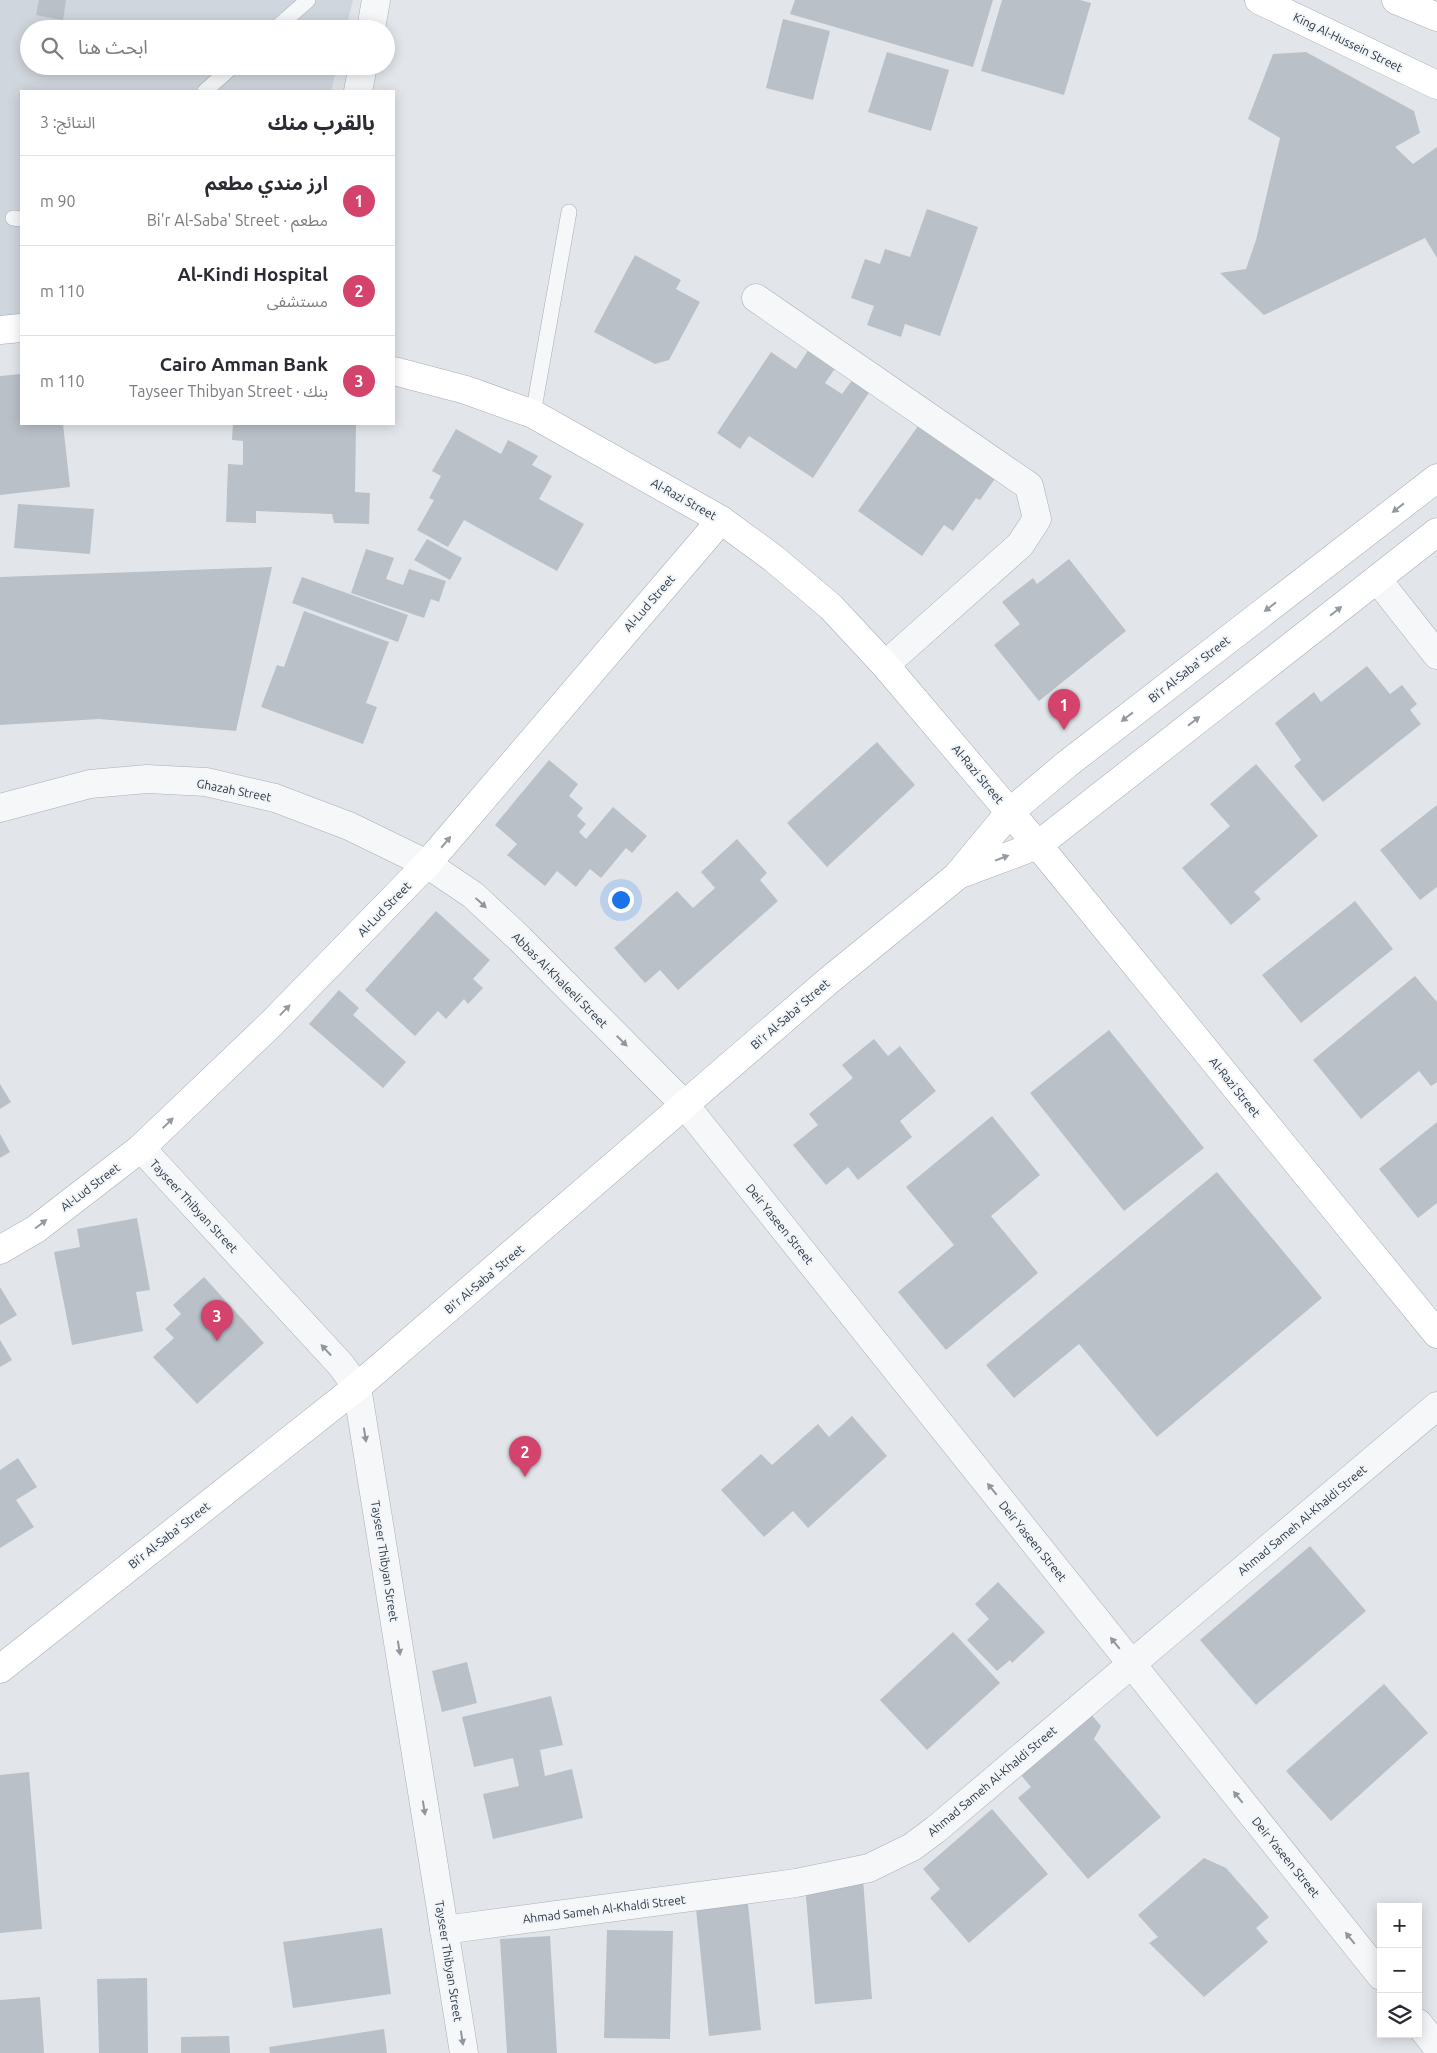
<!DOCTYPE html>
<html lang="ar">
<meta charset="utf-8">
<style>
body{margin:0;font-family:Ubuntu,"Noto Sans Arabic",sans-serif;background:#f7f7f7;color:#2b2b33;direction:rtl}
.controls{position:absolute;right:15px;bottom:15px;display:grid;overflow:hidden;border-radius:0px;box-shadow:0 2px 12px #0003}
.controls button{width:45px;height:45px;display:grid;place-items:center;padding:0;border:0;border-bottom:1px solid #e1e1e2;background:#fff;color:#2b2b33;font:25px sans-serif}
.you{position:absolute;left:620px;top:899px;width:18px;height:18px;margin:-12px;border:4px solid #fff;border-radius:50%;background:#1a73e8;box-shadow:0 0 0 8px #1a73e833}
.badge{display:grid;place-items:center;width:32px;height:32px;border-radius:50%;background:#d3436c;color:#fff;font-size:16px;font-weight:700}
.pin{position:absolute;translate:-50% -41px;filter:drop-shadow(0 1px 2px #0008)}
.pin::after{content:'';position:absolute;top:26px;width:18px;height:15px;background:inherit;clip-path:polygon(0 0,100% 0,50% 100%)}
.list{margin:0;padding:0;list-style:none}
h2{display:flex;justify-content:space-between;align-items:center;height:65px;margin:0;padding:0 20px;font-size:21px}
h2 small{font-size:16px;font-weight:400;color:#7c7c81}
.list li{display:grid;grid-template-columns:32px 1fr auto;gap:15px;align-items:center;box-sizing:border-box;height:90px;padding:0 20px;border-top:1px solid #e1e1e2}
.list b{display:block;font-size:19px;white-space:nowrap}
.list p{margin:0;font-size:16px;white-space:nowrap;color:#7c7c81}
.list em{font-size:16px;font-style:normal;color:#7c7c81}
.icon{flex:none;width:28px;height:28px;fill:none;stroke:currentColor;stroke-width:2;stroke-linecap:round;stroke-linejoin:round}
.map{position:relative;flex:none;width:1437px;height:2053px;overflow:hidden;direction:ltr}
.search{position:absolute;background:#fff;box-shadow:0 2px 12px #0003;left:20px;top:20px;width:375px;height:55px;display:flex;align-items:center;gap:12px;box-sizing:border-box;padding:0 18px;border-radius:28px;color:#7c7c81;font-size:19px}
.panel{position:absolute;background:#fff;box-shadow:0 2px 12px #0003;left:20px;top:90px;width:375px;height:335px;border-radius:0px;direction:rtl}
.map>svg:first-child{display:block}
</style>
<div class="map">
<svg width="1437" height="2053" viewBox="0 0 1437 2053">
<rect width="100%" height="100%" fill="#e2e6eb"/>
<polygon fill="#d0d6dd" points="0,0 353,0 346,29 29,29 29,66 337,66 331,91 21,91 21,318 0,317"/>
<g fill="#b9c0c8">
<polygon points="39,0 66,0 63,20 36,15"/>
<polygon points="795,0 993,0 973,67 790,14"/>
<polygon points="1002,0 1080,0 1091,3 1064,95 981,71"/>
<polygon points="783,19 830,31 813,100 766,88"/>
<polygon points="887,52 949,70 931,131 868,112"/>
<polygon points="1306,52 1414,111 1420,133 1395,147 1413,164 1437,147 1437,258 1425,238 1264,315 1220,273 1246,269 1256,240 1280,138 1248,119 1273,54"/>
<polygon points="927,209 978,227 940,336 905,324 901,337 867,325 874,306 851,298 865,259 880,264 885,249 910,257"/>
<polygon points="635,255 681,280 676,289 700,302 669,360 655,364 594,332"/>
<polygon points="809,349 836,367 825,383 842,394 853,379 870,391 813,478 749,436 740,449 717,433 771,352 796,369"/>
<polygon points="21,374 21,424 63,424 70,487 0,495 0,376"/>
<polygon points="923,419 999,473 980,500 976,498 953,531 944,525 922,556 858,511"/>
<polygon points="233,424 356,424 355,492 370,493 369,524 334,523 332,514 256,511 256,523 226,522 228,464 243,465 243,441 232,440"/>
<polygon points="456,429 501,454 508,440 538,456 532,465 552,476 539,499 584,524 557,571 464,520 448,547 417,530 434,500 429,498 441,476 432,471"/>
<polygon points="18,504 94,509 90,554 14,548"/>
<polygon points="427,539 462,558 450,580 414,560"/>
<polygon points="366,549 394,558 386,579 403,585 409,569 446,581 439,602 431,599 424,618 351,593"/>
<polygon points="1069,559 1126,631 1039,701 994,645 1020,624 1002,602 1033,578 1037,584"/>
<polygon points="272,567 236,731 99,719 0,725 0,577"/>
<polygon points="302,577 408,615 398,642 292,603"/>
<polygon points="304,611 389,642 366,703 377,707 363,744 261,707 277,665 284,667"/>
<polygon points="1367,666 1390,694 1402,685 1417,704 1410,710 1421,724 1323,802 1294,766 1301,760 1275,723 1314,692 1321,702"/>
<polygon points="877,742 915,785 827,867 787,823"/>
<polygon points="549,760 578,784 569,796 583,808 577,816 586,824 579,832 586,839 613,807 647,836 632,853 626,848 601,878 590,869 576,887 557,871 545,886 507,855 517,844 495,825"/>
<polygon points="1256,764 1318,836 1254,892 1261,899 1231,925 1182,868 1230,826 1210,804"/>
<polygon points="1437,805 1437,887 1420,900 1380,850"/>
<polygon points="737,839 767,873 760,880 778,901 678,990 660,970 645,983 614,948 677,891 693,908 715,888 701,872"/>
<polygon points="1355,901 1393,949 1301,1023 1262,975"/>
<polygon points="436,911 490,960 473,979 483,988 468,1004 464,999 446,1019 438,1011 415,1036 365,990"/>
<polygon points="1415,976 1437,1002 1437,1082 1431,1086 1419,1071 1361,1119 1313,1060"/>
<polygon points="339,990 359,1008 353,1015 406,1062 383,1088 309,1024"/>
<polygon points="1109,1030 1204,1148 1124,1211 1030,1093"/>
<polygon points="874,1039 888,1056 900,1046 936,1091 900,1121 912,1137 858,1180 848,1167 826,1185 793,1145 818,1125 809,1114 853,1078 842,1065"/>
<polygon points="0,1084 11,1102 0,1109"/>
<polygon points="992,1116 1040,1175 991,1216 1038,1273 946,1350 898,1292 954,1245 906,1187"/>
<polygon points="1437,1122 1437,1203 1418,1218 1379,1169"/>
<polygon points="0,1134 10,1152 0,1158"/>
<polygon points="1217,1172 1322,1298 1157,1437 1079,1344 1014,1398 986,1365"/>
<polygon points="137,1218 150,1290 136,1292 143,1331 72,1345 54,1252 80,1247 77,1229"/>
<polygon points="204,1277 264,1343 197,1404 153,1357 174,1338 165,1329 181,1314 173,1305"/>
<polygon points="0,1287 17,1315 0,1325"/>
<polygon points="0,1340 12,1360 0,1367"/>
<polygon points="852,1416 887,1456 808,1528 793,1511 764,1537 721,1490 761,1454 772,1465 818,1424 829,1437"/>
<polygon points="18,1458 37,1487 16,1500 34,1527 0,1548 0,1470"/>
<polygon points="1310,1546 1366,1611 1256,1705 1200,1640"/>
<polygon points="998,1582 1045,1632 1012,1663 1010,1660 997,1671 967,1640 989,1619 975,1604"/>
<polygon points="953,1632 1000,1683 927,1750 880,1700"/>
<polygon points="467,1662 477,1703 442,1712 432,1671"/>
<polygon points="1384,1684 1428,1733 1331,1821 1286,1771"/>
<polygon points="551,1696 563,1745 540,1750 545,1776 572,1769 583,1818 493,1839 483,1794 519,1786 513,1758 474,1767 462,1717"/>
<polygon points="1084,1706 1101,1726 1094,1739 1161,1817 1088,1879 1018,1798 1031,1787 1014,1767"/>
<polygon points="29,1772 42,1929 0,1933 0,1775"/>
<polygon points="992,1809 1048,1874 969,1943 930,1898 940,1889 923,1869"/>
<polygon points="1204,1858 1226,1868 1269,1917 1256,1928 1268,1942 1204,1997 1149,1943 1158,1937 1138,1915"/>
<polygon points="863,1879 872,1999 815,2004 805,1885"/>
<polygon points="748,1904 761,2030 709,2036 696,1909"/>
<polygon points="382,1928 391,1994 293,2008 283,1942"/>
<polygon points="607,1930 673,1931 670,2039 604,2038"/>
<polygon points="550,1936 557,2053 507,2053 500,1939"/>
<polygon points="147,1978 148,2053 99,2053 97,1979"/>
<polygon points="40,1997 44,2053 0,2053 0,2000"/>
<polygon points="384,2029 387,2053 270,2053 269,2047"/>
<polygon points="229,2036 230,2053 181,2053 181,2037"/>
</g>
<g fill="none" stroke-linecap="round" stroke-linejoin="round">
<defs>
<g id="lane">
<polyline points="275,29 308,0"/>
<polyline points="205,91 233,66"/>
<polyline points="13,218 21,219"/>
<polyline points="533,414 569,212"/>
</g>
<g id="street">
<polyline points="371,29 376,0"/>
<polyline points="358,91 363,66"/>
<polyline points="756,298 1029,486 1037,519 1020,545 885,665"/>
<polyline points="1377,579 1437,655"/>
<polyline points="0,808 90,784 147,779 206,782 275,798 349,826 427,864 473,895 520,939 685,1105 1381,1976"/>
<polyline points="141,1148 341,1365 357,1387 464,2053"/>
<polyline points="444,1930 796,1883 869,1868 912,1847 935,1830 1437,1406"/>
<polyline points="1418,2023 1437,2047"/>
</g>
<g id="secondary">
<polyline points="1259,0 1437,85"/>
<polyline points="1396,0 1437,17"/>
<polyline points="0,330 21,328"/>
<polyline points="394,371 466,390 533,414 721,520 773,558 831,607 885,665 1047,856 1437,1334"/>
<polyline points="958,875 1038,845 1437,532"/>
<polyline points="0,1250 36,1229 141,1148 272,1023 427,864 721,520"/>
<polyline points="0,1669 357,1387 827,982 957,876 1010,812 1067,764 1437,478"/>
</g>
</defs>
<use href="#lane" stroke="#a7aeb5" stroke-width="16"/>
<use href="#street" stroke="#a7aeb5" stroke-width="29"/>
<use href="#secondary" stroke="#a7aeb5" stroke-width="29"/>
<use href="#lane" stroke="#f5f7f9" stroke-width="15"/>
<use href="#street" stroke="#f5f7f9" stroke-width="28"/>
<use href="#secondary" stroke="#fff" stroke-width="28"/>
</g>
<defs><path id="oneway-solid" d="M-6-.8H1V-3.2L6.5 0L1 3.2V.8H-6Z" transform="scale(1.25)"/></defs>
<g fill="#949aa1">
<use href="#oneway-solid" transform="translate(1398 508) rotate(142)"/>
<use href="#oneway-solid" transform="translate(1270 607) rotate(142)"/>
<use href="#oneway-solid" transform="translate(1336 611) rotate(-38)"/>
<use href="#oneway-solid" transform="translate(1127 717) rotate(142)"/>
<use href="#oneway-solid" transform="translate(1194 721) rotate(-38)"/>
<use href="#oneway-solid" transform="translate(446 842) rotate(-50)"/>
<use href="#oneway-solid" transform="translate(1002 858) rotate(-21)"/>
<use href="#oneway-solid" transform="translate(285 1010) rotate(-46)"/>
<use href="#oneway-solid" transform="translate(168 1123) rotate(-44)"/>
<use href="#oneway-solid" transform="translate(41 1224) rotate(-37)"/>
</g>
<g fill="#8f969e">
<use href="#oneway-solid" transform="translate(481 903) rotate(43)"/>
<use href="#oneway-solid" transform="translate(622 1041) rotate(45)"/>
<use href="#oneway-solid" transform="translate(326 1350) rotate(-133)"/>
<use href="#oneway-solid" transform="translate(365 1435) rotate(81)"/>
<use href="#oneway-solid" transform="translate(992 1489) rotate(-129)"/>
<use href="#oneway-solid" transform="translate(1115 1643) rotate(-129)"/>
<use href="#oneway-solid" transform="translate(399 1648) rotate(81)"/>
<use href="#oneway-solid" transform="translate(1238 1797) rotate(-129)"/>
<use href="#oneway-solid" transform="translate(424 1808) rotate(81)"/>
<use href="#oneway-solid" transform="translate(1350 1938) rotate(-129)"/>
<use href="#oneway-solid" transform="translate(462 2038) rotate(81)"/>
</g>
<g text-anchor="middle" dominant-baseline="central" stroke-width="4" stroke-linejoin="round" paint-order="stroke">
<g font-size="12" fill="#293643" stroke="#f2f5f8">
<text transform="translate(1348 42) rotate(26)">King Al-Hussein Street</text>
<text transform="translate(684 499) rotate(29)">Al-Razi Street</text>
<text transform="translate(649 603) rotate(-49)">Al-Lud Street</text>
<text transform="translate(1189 669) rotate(-38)">Bi'r Al-Saba' Street</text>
<text transform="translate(978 774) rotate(50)">Al-Razi Street</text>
<text transform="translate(234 790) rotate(11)">Ghazah Street</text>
<text transform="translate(384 909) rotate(-46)">Al-Lud Street</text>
<text transform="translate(560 980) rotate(45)">Abbas Al-Khaleeli Street</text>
<text transform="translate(790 1014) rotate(-41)">Bi'r Al-Saba' Street</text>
<text transform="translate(1235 1087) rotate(51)">Al-Razi Street</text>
<text transform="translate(90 1187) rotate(-37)">Al-Lud Street</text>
<text transform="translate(194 1206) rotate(47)">Tayseer Thibyan Street</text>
<text transform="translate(780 1224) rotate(51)">Deir Yaseen Street</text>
<text transform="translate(484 1279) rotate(-40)">Bi'r Al-Saba' Street</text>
<text transform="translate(1302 1520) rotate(-40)">Ahmad Sameh Al-Khaldi Street</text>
<text transform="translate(169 1535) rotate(-38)">Bi'r Al-Saba' Street</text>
<text transform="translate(1033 1541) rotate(51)">Deir Yaseen Street</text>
<text transform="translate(385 1561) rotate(81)">Tayseer Thibyan Street</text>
<text transform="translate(992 1781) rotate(-40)">Ahmad Sameh Al-Khaldi Street</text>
<text transform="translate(1286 1857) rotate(51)">Deir Yaseen Street</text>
<text transform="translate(604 1909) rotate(-7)">Ahmad Sameh Al-Khaldi Street</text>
<text transform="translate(449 1961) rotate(81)">Tayseer Thibyan Street</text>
</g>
</g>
</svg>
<div class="controls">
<button>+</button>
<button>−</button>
<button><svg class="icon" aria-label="layers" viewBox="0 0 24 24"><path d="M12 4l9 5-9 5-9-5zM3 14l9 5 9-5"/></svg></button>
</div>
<div class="you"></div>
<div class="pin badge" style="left:1064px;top:730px">1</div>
<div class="pin badge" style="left:525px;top:1477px">2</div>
<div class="pin badge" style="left:217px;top:1341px">3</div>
<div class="search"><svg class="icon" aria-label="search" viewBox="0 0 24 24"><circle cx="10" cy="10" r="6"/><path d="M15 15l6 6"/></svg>ابحث هنا</div>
<section class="panel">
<h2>بالقرب منك<small>النتائج: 3</small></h2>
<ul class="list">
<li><span class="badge">1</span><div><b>ارز مندي مطعم</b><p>مطعم · Bi'r Al-Saba' Street</p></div><em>90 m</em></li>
<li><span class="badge">2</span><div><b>Al-Kindi Hospital</b><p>مستشفى</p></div><em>110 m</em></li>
<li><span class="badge">3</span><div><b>Cairo Amman Bank</b><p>بنك · Tayseer Thibyan Street</p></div><em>110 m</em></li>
</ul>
</section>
</div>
